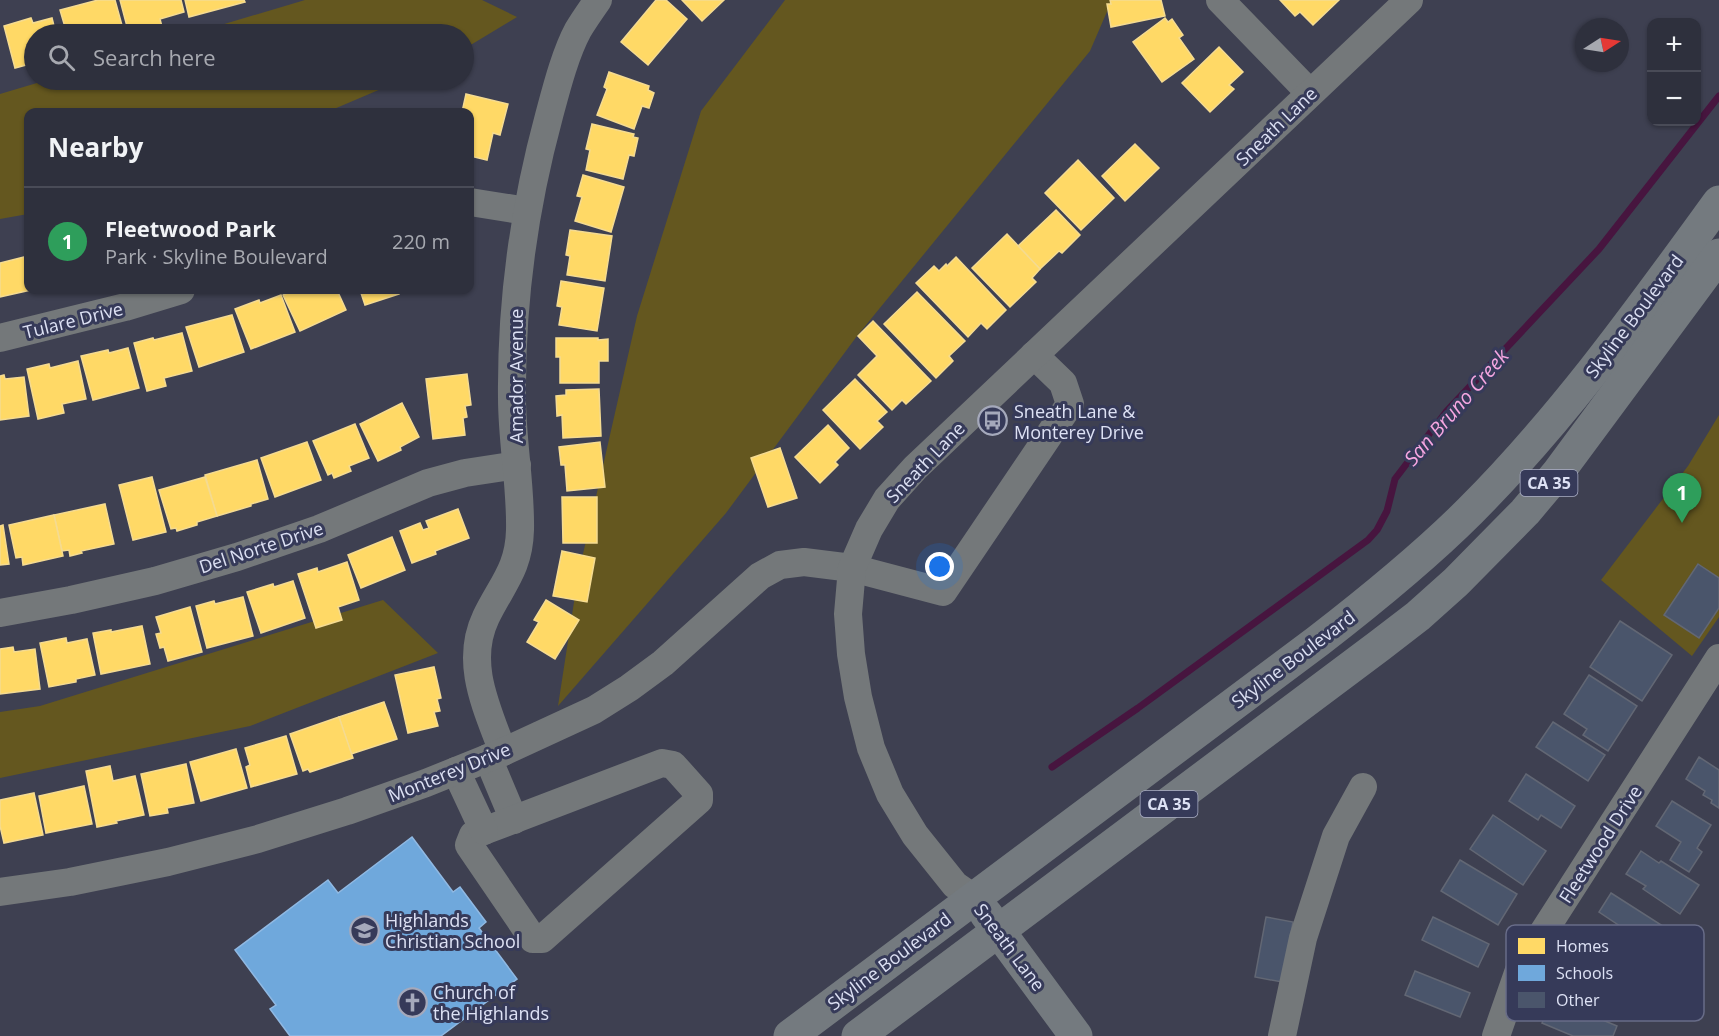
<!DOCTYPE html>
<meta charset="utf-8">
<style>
body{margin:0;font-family:"Open Sans",sans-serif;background:#3a3c48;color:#f1f3f6}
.controls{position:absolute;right:18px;top:18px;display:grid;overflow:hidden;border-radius:12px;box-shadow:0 2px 4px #0004}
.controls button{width:54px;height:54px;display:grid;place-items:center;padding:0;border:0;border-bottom:2px solid #494b57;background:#2e303d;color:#f1f3f6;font:30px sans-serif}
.compass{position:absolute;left:1575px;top:18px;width:54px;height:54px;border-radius:50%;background:#2e303d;box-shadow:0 2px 4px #0004;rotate:78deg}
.you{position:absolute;left:940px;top:567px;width:21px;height:21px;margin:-15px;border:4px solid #fff;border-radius:50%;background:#1a73e8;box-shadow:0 0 0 9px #1a73e833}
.badge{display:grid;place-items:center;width:39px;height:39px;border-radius:50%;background:#90b9f0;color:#fff;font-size:20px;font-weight:700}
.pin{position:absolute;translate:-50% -50px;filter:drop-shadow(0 2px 3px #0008)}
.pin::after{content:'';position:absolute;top:32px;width:21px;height:18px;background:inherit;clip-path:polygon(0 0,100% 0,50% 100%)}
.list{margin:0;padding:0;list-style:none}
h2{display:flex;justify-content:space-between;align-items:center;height:78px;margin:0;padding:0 24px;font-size:26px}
h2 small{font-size:20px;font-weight:400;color:#a7a9b0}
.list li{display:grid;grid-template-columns:39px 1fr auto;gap:18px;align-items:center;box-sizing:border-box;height:108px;padding:0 24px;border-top:2px solid #494b57}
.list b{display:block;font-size:22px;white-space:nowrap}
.list p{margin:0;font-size:20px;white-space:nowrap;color:#a7a9b0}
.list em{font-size:20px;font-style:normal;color:#a7a9b0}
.icon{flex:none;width:33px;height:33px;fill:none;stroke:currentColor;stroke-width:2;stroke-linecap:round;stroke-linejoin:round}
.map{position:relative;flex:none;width:1719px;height:1036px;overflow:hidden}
.search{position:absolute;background:#2e303d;box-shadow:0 2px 4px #0004;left:24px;top:24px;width:450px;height:66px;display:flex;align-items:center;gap:15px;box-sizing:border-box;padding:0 21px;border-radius:33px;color:#a7a9b0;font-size:22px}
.panel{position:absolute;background:#2e303d;box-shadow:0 2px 4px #0004;left:24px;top:108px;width:450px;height:186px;border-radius:12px}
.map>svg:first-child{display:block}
</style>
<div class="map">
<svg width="1719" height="1036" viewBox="0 0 1719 1036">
<rect width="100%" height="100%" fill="#3e4051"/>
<g fill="#64571f">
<polygon points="305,0 482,0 517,17 464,49 464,34 191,34"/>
<polygon points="785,0 1112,0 1090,51 857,336 726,513 558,706 578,576 637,316 701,111"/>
<polygon points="47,80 402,80 327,112 28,112 28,214 0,219 0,94"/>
<polygon points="1719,415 1719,617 1692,656 1601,580 1688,466"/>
<polygon points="383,600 438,653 250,726 0,778 0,712 40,706"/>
</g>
<g fill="#ffd966" stroke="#f5db91" stroke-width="1.5">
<polygon points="98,0 115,0 123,29 104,34 67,34 60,10"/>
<polygon points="120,0 181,0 184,12 160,19 162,27 129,34"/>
<polygon points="185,0 244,0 245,2 189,17"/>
<polygon points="656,0 666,0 687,19 648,65 621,42"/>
<polygon points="682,0 724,0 702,21"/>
<polygon points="1110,0 1161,0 1165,16 1111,27 1107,4 1111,4"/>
<polygon points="1280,0 1339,0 1313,25 1300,12 1295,16"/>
<polygon points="31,18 33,23 52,18 56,34 34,34 34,63 15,68 4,26"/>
<polygon points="1165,18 1168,22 1172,19 1183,35 1179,38 1194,59 1162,82 1133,42"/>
<polygon points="1219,47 1243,72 1229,85 1234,89 1210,112 1182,83"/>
<polygon points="609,72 649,86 648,90 654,93 649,108 642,106 634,129 597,115 607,89 604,87"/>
<polygon points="466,94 508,104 500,135 493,133 487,160 470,156 470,112 462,112"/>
<polygon points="592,124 634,134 633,137 638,138 634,156 629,155 623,179 586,170 590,150 586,149"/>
<polygon points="1135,144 1159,168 1125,201 1102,176"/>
<polygon points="1078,160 1114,198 1081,230 1045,193"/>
<polygon points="583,175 624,187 611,232 575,221 582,197 577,196"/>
<polygon points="1056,210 1080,235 1062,253 1059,251 1040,269 1018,246"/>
<polygon points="570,230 612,236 605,281 567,275 570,256 566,255"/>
<polygon points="1007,234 1040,269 1032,278 1036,282 1010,307 972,268"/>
<polygon points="28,256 28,290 31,290 0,297 0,263"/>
<polygon points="956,257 1006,310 987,329 981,323 968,337 916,283 934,266 939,271 946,264 947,266"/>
<polygon points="561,281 604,288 597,331 559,325 562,307 557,306"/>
<polygon points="286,290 337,290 346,310 300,331 283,295 287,293"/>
<polygon points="360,290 398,290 399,294 365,305"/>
<polygon points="917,292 965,341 949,356 953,361 936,378 884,324"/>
<polygon points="281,295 295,332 251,349 235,309 259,300 260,303"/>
<polygon points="232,315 244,352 199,367 186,327"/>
<polygon points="873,321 931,381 906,404 902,400 892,410 858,375 877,356 858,336"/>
<polygon points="182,333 192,371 164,378 166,386 147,391 134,343 153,338 154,340"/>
<polygon points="556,338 598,338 598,340 608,339 608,361 599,361 599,383 560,383 560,357 556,357"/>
<polygon points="128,348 139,388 93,400 81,356 108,350 109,353"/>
<polygon points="78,361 86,399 62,404 64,413 38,419 27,369 49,364 50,368"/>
<polygon points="467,374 471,405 465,406 467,417 463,418 465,435 433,439 426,379"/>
<polygon points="4,375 5,379 24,377 29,416 0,420 0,376"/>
<polygon points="855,379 887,412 877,421 883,427 860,449 823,410"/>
<polygon points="599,389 601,436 563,438 562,415 557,416 556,396 566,395 566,390"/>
<polygon points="402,403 419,437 400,447 401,450 378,461 360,424"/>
<polygon points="355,424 369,458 349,466 351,471 334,478 332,473 328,475 313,441"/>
<polygon points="828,425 849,448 835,462 838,465 820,483 795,457"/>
<polygon points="307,442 321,480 275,497 261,458"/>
<polygon points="600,442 605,487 567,491 565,465 561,465 559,447"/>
<polygon points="780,448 797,498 768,507 751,458"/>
<polygon points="257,460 268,499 251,504 251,506 217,516 205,475"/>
<polygon points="152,477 166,532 133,540 119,485"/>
<polygon points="205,477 217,516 197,522 197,525 177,531 176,528 171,529 159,490"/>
<polygon points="562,497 597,497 597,543 563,543"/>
<polygon points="105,504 114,544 81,551 82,553 70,556 69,550 62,551 54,515"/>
<polygon points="458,509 469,538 435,551 436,554 412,563 400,531 420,523 423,530 429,528 426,521"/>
<polygon points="54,515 63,556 23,565 22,557 16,558 9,525"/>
<polygon points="3,525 9,564 0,565 0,526"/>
<polygon points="392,537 405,570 361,588 348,555"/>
<polygon points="562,551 595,558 587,602 553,596"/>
<polygon points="347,562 359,600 338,607 342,620 316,628 298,574 317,568 318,572"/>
<polygon points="293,581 305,618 261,633 247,592 273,584 274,587"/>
<polygon points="243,597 253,636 207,648 196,606 214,601 215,604"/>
<polygon points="546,600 579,620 555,659 527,642 539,622 534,620"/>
<polygon points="190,607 202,652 168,661 164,647 160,648 156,634 161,633 156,617"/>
<polygon points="142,626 150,664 101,674 93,633 111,630 111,632"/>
<polygon points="66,638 67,643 87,639 95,675 76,679 76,682 49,687 40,643"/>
<polygon points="13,647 14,652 35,649 40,689 0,694 0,649"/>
<polygon points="434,667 441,698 437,699 440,711 434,712 438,726 408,733 395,675"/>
<polygon points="384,702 397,739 351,754 339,717"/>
<polygon points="339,717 353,758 310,772 308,769 303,771 290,734"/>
<polygon points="286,736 297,774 251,787 246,767 250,765 245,748"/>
<polygon points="236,749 247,788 201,801 190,762"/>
<polygon points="186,764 194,803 167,808 168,813 150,816 141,774"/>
<polygon points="110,766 113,781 135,776 144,815 116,821 117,823 97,827 86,771"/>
<polygon points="84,786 92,824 46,833 39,796"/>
<polygon points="34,793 43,835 4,843 0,826 0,800"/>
</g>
<polygon fill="#6fa8dc" stroke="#90b9e3" stroke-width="1.5" points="412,837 453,892 460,887 486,922 479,928 517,979 441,1036 290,1036 270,1009 276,1005 235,950 328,880 338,893"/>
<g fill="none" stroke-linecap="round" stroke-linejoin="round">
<polyline stroke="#47153f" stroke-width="7" points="1052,767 1138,708 1368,540 1377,530 1387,511 1395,479 1446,412 1599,249 1719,96"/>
</g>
<g fill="#4a556b" stroke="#626774" stroke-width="1.5">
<polygon points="1698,564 1719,578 1719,608 1699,638 1664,615"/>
<polygon points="1620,621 1672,655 1642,701 1590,667"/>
<polygon points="1589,675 1637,706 1608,751 1583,735 1587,729 1564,714"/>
<polygon points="1553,722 1605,755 1588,781 1536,747"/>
<polygon points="1699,757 1719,770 1719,808 1711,803 1712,800 1703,795 1705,791 1686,779"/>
<polygon points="1526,774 1575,806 1561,828 1541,815 1538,820 1509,801"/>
<polygon points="1672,801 1711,825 1697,848 1702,852 1689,872 1670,860 1681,842 1656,826"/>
<polygon points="1493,815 1546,851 1523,885 1470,849"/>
<polygon points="1641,851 1659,863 1661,861 1699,885 1680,914 1643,889 1646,886 1626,874"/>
<polygon points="1460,860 1517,894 1498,925 1441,891"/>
<polygon points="1611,893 1669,930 1656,950 1599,912"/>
<polygon points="1266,917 1293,922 1282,982 1255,977"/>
<polygon points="1433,917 1489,944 1478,967 1422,940"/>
<polygon points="1415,971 1470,993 1460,1017 1405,995"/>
<polygon points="1552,999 1617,1026 1613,1036 1573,1036 1542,1023"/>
</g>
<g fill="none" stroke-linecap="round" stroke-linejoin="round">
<g stroke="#74787a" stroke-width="28">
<polyline points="1220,0 1310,93"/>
<polyline points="470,202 527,211"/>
<polyline points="0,338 125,307 181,290"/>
<polyline points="0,613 71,600 155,581 237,557 319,529 428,483 465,473 517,465"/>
<path d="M503,752C487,708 464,663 486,617C502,584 519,569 520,530C521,486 512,442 512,398C511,303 524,208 549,116C556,90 565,54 578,30C584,20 591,10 598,0"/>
<polyline points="488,758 514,820"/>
<polygon points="662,763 673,765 699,794 699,800 542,939 533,939 469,845 473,835"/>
<polyline points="456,771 484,831"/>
<polyline points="0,892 70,882 168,862 258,839 347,811 426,783 503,752 594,710 629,688 663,663 760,576 780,565 804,562 852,568 943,592 1070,404 1063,383 1034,355"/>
<polyline points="974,898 955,885 915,835 890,794 871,748 858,697 851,654 848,614 852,568 869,529 887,499 915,468 1409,0"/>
<polyline points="1282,1036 1303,938 1336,836 1363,787"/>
<polyline points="1496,1036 1519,970 1719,658"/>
</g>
<g stroke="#747a7f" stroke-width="33">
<polyline points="986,914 1076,1036"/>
<path d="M790,1036L1318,641C1371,600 1423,558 1470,511C1564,417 1641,309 1719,202"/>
<polyline points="858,1036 1379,646 1418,616 1456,582 1525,512 1557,474 1719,255"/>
</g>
</g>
<defs>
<symbol id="bus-ring" viewBox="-11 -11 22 22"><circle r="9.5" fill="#363a59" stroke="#a5a9bb" stroke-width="1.5"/><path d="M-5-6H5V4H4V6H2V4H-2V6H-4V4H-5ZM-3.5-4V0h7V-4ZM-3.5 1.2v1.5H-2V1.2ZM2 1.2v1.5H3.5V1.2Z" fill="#a5a9bb"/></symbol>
<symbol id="school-ring" viewBox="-11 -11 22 22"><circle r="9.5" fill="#363a59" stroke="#a5a9bb" stroke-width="1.5"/><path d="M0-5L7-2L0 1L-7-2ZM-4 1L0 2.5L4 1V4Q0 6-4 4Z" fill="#a5a9bb"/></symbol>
<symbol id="church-ring" viewBox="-11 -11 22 22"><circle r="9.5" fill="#363a59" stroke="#a5a9bb" stroke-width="1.5"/><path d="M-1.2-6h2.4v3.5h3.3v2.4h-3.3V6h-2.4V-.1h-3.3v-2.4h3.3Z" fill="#a5a9bb"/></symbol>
</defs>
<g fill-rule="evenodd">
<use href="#bus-ring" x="976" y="404" width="33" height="33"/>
<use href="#school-ring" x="348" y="914" width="33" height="33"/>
<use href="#church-ring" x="396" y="986" width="33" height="33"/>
</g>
<g text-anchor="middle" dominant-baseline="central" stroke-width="6" stroke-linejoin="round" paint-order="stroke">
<g fill="#363a59" stroke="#abafc6" stroke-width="1.5">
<rect x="1520.5" y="470" width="57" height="26" rx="4.5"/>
<rect x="1140.5" y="791" width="57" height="26" rx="4.5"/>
</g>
<g font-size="16" font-weight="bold" fill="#dde1f4">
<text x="1549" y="483">CA 35</text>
<text x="1169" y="804">CA 35</text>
</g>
<g font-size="18" fill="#dde1f4" stroke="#363a59">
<text transform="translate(1276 126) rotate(-44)">Sneath Lane</text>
<text transform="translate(1634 316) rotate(-53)">Skyline Boulevard</text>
<text transform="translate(73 320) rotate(-14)">Tulare Drive</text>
<text transform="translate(516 376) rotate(-90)">Amador Avenue</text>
<text transform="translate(925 462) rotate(-46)">Sneath Lane</text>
<text transform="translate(261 547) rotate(-18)">Del Norte Drive</text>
<text transform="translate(1293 659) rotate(-37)">Skyline Boulevard</text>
<text transform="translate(449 772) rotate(-22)">Monterey Drive</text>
<text transform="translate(1600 844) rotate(-57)">Fleetwood Drive</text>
<text transform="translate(1010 947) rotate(53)">Sneath Lane</text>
<text transform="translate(889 961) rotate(-37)">Skyline Boulevard</text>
</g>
<g font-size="18" fill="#dde1f4" stroke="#363a59" text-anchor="start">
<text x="1014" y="411">Sneath Lane &amp;<tspan x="1014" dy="21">Monterey Drive</tspan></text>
<text x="385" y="920">Highlands<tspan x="385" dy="21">Christian School</tspan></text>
<text x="433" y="992">Church of<tspan x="433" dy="21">the Highlands</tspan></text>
</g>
<g font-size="20" font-style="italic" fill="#f5a6e1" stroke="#363a59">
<text transform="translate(1456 407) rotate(-49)">San Bruno Creek</text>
</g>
</g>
<rect x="1506" y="925" width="198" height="96" rx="9" fill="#363a59" stroke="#686c88" stroke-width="1.5"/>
<rect x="1518" y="938" width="27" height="16" fill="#ffd966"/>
<rect x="1518" y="965" width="27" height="16" fill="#6fa8dc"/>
<rect x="1518" y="992" width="27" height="16" fill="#4a556b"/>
<g font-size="16" fill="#dde1f4">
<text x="1556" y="952">Homes</text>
<text x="1556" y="979">Schools</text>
<text x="1556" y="1006">Other</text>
</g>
</svg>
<div class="controls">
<button>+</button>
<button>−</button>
</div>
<svg class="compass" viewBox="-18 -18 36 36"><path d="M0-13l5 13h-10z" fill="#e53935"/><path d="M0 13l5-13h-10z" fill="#a7a9b0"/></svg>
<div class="you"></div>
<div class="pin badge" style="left:1682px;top:523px;background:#2e9e5b">1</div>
<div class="search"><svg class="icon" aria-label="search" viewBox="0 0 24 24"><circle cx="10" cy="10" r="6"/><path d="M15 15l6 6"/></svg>Search here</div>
<section class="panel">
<h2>Nearby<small></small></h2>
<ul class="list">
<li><span class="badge" style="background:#2e9e5b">1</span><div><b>Fleetwood Park</b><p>Park · Skyline Boulevard</p></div><em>220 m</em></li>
</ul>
</section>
</div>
